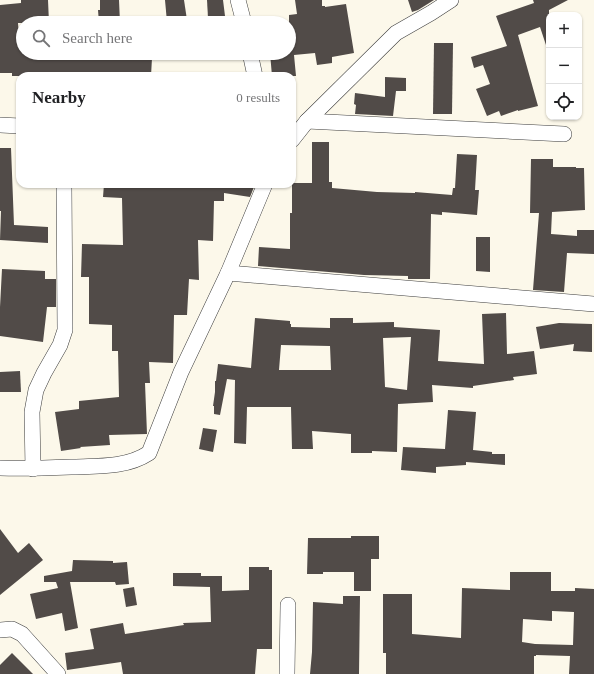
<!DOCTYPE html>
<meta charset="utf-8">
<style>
body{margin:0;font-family:"Times New Roman",serif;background:#f2f2f2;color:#202124}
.controls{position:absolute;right:12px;top:12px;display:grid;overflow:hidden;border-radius:8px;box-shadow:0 1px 3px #0004}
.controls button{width:36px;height:36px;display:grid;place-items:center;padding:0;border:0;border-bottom:1px solid #e0e0e0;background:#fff;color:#202124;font:20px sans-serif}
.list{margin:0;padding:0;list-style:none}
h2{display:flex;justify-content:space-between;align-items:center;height:52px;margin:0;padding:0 16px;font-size:17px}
h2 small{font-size:13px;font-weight:400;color:#757577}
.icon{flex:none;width:22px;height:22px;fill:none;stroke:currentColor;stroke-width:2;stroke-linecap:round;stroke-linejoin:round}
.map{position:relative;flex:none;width:594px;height:674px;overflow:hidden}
.search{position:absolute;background:#fff;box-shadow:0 1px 3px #0004;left:16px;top:16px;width:280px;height:44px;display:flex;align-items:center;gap:10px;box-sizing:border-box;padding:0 14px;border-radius:22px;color:#757577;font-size:15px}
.panel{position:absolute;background:#fff;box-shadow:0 1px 3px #0004;left:16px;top:72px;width:280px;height:116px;border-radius:12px}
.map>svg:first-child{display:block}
</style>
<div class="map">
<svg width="594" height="674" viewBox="0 0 594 674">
<rect width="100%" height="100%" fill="#fcf8ea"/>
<g fill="#514b48" fill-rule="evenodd">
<polygon points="21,0 48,0 49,23 18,23 20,50 23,50 23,53 80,54 80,56 112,55 112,56 152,58 151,76 12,76 12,73 0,73 0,5 21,3"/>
<polygon points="100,0 119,0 120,23 99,23 98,10 100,10"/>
<polygon points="165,0 184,0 187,20 167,22"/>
<polygon points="207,0 223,0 225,16 208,18"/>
<polygon points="295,0 322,0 322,6 325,6 325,7 346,4 354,53 332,57 332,63 317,65 315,53 294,55 296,76 272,76 270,53 289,53 289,15 297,14"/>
<polygon points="408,0 434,0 418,10 412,12"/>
<polygon points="533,0 568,0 549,10 549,48 547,48 540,27 518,35 538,106 518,111 518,110 501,116 499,111 487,116 476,89 490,84 483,65 474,68 471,57 507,46 496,16 534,3"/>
<polygon points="434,43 453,43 452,114 433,114"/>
<polygon points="385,77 406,78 406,91 396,91 393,116 355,114 356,105 354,104 355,93 385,97"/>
<polygon points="312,142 329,142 329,182 332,182 332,188 377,192 415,193 415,192 452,195 453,188 455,188 457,154 477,155 475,190 479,190 477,215 442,212 442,215 431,214 430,279 408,279 408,276 364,275 258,266 259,247 290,249 290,213 292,213 292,183 312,183"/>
<polygon points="0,148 11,148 14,225 48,227 48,243 0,240 1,211 0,211"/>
<polygon points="531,159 553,159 553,167 576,167 576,168 584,168 585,210 552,212 551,234 577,236 577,230 594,230 594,254 567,253 564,292 533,290 539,213 530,213"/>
<polygon points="104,184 235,184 254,187 250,197 224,193 224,201 214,201 213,241 198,240 199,280 189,279 187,315 174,315 173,363 149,362 150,383 145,383 147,434 109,435 110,445 80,447 81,448 61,451 55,412 79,409 79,401 119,397 118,351 112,351 112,325 89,324 89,277 81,277 82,244 123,245 122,198 103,197"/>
<polygon points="476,237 490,237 490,272 476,271"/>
<polygon points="2,269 45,271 45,279 56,279 56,307 47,307 43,342 0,336 0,307"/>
<path d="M506,313L507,354L534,351L537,374L513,377L514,380L473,386V388L432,385L433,402L398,404L397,452L372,451V453H351V434L312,431L313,449H292L291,407H247L246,444L234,443L235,380L227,379L220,415L214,414V406H213L215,392V381H216L218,364L251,368L255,318L290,321V324H291V327L330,328V318H353V323L394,322V327L440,330L438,361L484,364L482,314ZM411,337L407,390L385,387L383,338ZM281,345L330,346L331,370H279Z"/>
<polygon points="559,323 592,324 592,352 573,351 574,344 540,349 536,327"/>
<polygon points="20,371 21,392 0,392 0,372"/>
<polygon points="448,410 476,412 473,450 492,452 492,454 505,454 505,465 466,462 466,465 436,467 436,473 401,470 403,447 445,449"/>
<polygon points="203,428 217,430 213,452 199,449"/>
<polygon points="0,529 18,553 29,543 43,560 0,595"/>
<polygon points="351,536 379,536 379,559 371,559 371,591 354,591 354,572 323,572 323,574 307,574 308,538 351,538"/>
<polygon points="73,560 113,561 113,563 127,562 129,584 116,585 115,582 70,582 78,628 65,631 62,613 36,619 30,594 58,588 56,582 44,582 44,576 72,571"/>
<polygon points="249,567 269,567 269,570 272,570 272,649 257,649 255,674 123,674 121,662 67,670 65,653 94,649 90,629 123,623 125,634 184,625 183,623 211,622 210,587 173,586 173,573 201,573 201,576 222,576 222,591 249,590"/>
<path d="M510,572H551V591H575V588L594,589V674H569L570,656L536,655V656H534V674H386V653H383V594H412V634L461,638L462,588L510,590ZM552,611L574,612L573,645L535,644L522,642L523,619L552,621Z"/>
<polygon points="134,587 137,605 126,607 123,589"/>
<polygon points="343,596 360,596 359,674 310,674 312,652 313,602 343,604"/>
<polygon points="12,653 33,674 0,674 0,665"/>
</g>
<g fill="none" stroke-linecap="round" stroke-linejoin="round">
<defs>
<g id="street">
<polyline points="238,0 244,23"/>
<polyline points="250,53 255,76"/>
<polyline points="307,121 564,134"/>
<polyline points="0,125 20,126"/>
<polyline points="292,140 307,121 396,33 431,13 451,0"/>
<polyline points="228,273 594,304"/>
<path d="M0,468C24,469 48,468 71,467C98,466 126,468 149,453L181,372L228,273L265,184"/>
<polyline points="33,469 32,412 36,390 44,373 60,345 65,330 64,184"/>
<polyline points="0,630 12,629 22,634 58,674"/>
<polyline points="287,674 288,605"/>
</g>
</defs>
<use href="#street" stroke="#3d3d3d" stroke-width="16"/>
<use href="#street" stroke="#fff" stroke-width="15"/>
</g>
</svg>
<div class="controls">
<button>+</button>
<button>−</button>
<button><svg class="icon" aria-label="locate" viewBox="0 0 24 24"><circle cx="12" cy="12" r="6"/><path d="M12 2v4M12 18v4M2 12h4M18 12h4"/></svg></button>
</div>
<div class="search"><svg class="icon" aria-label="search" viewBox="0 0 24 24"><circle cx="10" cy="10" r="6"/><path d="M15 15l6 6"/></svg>Search here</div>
<section class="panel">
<h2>Nearby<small>0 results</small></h2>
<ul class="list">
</ul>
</section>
</div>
